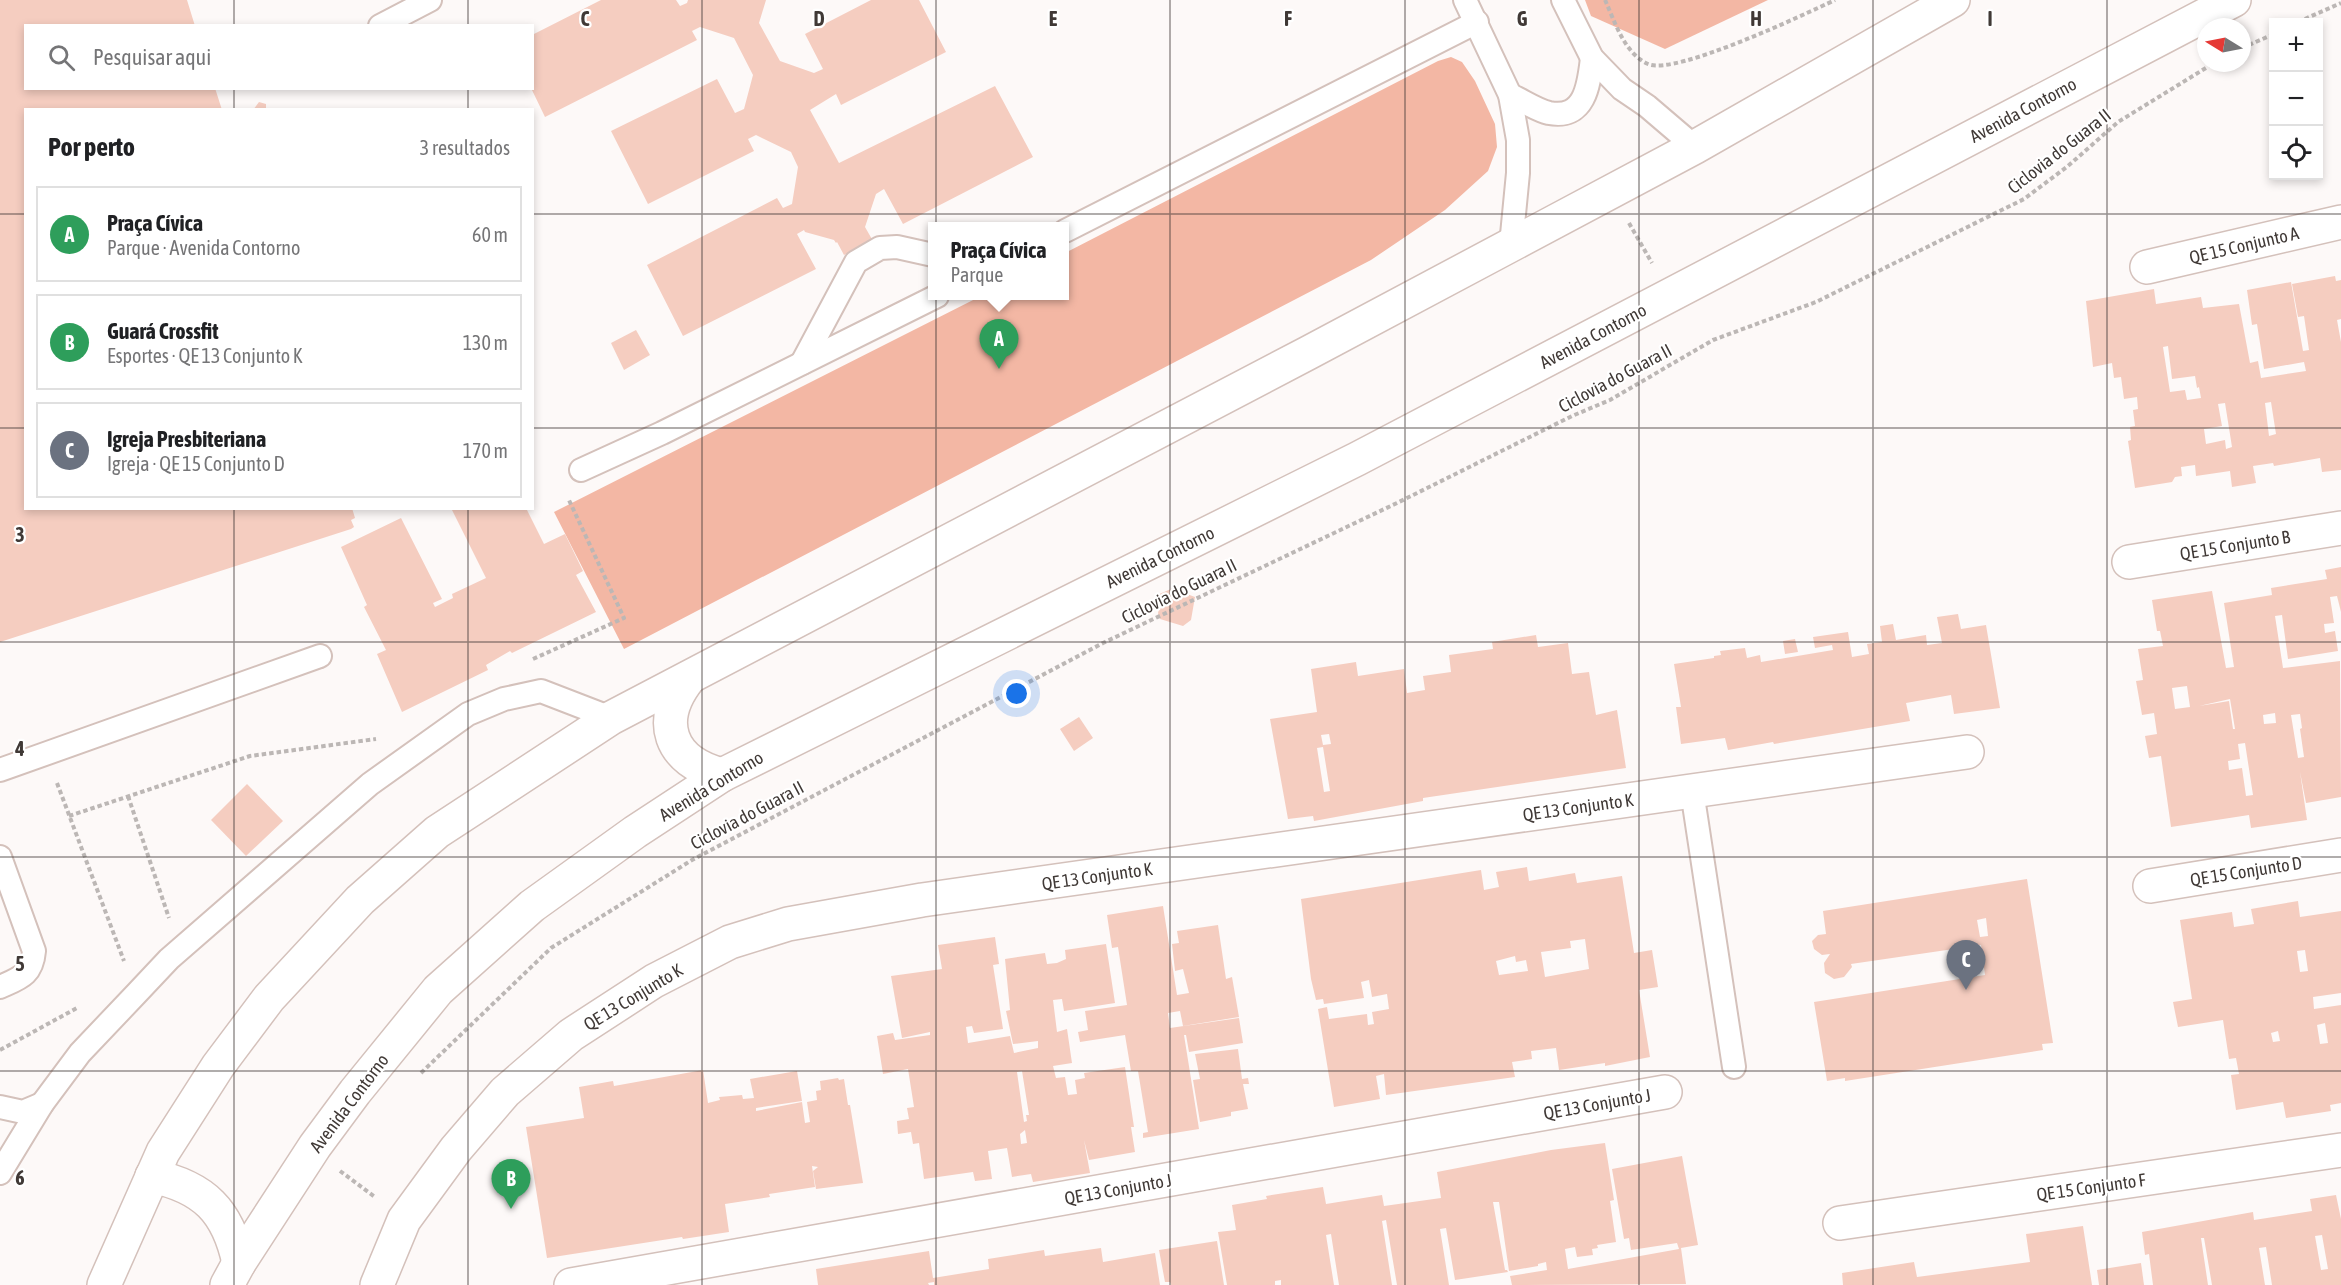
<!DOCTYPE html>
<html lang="pt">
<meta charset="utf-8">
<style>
body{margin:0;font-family:"Asap Condensed",sans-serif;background:#f2f2f2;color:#202124}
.controls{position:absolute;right:18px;top:18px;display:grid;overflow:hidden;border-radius:0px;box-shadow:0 3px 9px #0003}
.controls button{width:54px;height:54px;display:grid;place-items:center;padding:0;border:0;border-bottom:2px solid #e0e0e0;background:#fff;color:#202124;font:30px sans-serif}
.compass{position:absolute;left:2197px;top:18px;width:54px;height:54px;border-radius:50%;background:#fff;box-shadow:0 3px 9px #0003;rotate:280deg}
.you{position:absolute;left:1017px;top:694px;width:21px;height:21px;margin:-15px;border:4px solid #fff;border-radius:50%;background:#1a73e8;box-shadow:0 0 0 9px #1a73e833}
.badge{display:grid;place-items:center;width:39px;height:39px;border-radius:50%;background:#d93025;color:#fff;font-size:20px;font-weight:700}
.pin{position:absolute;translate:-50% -50px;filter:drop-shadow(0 2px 3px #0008)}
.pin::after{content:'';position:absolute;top:32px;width:21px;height:18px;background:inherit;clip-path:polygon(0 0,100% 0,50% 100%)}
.popup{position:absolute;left:928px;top:222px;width:141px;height:78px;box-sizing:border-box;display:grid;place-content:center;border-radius:0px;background:#fff;filter:drop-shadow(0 2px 4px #0005);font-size:20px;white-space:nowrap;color:#757577}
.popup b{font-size:22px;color:#202124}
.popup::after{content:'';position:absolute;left:50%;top:100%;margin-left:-12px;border:12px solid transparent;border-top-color:#fff}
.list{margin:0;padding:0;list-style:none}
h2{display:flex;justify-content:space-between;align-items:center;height:78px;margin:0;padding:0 24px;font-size:26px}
h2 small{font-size:20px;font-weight:400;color:#757577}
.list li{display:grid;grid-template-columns:39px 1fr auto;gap:18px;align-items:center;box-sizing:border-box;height:96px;margin:0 12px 12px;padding:0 12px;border:2px solid #e0e0e0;border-radius:0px}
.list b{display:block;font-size:22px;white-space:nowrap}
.list p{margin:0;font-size:20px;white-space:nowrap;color:#757577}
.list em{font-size:20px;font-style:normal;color:#757577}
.icon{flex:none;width:33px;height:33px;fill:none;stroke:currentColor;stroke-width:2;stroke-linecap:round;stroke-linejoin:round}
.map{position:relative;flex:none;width:2341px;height:1285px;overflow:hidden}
.search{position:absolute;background:#fff;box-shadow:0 3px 9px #0003;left:24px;top:24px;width:510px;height:66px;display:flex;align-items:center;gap:15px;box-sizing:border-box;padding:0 21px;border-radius:0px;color:#757577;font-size:22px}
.panel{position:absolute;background:#fff;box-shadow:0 3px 9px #0003;left:24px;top:108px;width:510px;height:402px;border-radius:0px}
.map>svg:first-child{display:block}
</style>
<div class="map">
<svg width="2341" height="1285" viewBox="0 0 2341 1285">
<rect width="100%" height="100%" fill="#fdf9f8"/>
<g fill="#f3b7a4">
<polygon points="1585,0 1768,0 1665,49 1591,16"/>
<polygon points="1451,57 1462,62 1475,81 1495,124 1497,147 1488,171 1445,210 1371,260 624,649 554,512 981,296 1065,296 1065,253 1438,61"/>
</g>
<g fill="#f5cdc0" fill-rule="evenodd">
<polygon points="0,0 187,0 195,26 26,26 26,88 215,88 222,110 26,110 26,508 352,508 355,518 351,520 354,527 351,529 0,642"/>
<polygon points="601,0 676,0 680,6 687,3 688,0 766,0 759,23 780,61 814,73 823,69 805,34 871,0 919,0 946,52 841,105 836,94 810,110 839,163 995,86 1033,157 903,224 884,189 876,194 865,227 873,241 844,255 837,242 836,243 834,240 805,232 804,230 797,234 816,269 683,336 647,265 777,198 783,208 792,204 798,167 791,152 756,135 748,139 754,151 648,204 611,131 717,79 735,113 744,109 753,75 734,38 700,27 692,31 697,40 545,117 531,88 532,35"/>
<polygon points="259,102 266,104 266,110 253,110"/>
<path d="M2335,276L2336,281L2341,280V319L2337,320L2341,342V470L2322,472L2320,458L2274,466L2273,463L2253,466L2256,483L2232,487L2230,471L2196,476L2195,465L2181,467L2182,476L2175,477L2172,482L2135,488L2128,441L2131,440L2130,427L2135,426L2133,410L2138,409L2137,397L2124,399L2121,377L2114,378L2112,363L2093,367L2086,301L2154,289L2156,304L2201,297L2203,308L2239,304L2250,363L2258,361L2261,378L2306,371L2304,362L2264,369L2257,324L2252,325L2247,290L2291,282L2303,351L2309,350L2304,316L2298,317L2292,284ZM2168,346L2172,379L2195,376L2197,388L2199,387L2201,398L2187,400L2185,390L2170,392L2163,347ZM2271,402L2276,434L2269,436L2265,403ZM2225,403L2232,447L2226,449L2225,440L2206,444L2204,429L2222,426L2218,404Z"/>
<polygon points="636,330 650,355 624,370 611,343"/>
<polygon points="451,508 526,508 544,544 565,534 583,571 576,575 596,612 512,653 510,651 486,665 488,670 402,712 377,654 386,650 364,607 367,605 341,547 401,518 442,599 433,603 435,607 453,598 452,594 486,578"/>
<path d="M2341,567V612L2337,596L2330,597L2334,623L2324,624L2325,633L2335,631L2338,651L2288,659L2282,615L2275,616L2283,668L2340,661L2341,797L2306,803L2300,772L2307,820L2251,828L2249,815L2171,827L2161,756L2149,758L2145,736L2157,734L2154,713L2142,715L2136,681L2143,680L2138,649L2163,646L2160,631H2157L2152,600L2212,591L2226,668L2234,667L2224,603L2272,595L2271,588L2327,579L2325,570ZM2187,686L2190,707L2175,709L2172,688ZM2230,699L2235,729H2233L2229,701L2199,706ZM2275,713L2276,723L2264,724L2263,715ZM2300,714L2302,728L2300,729L2304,757L2298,758L2291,715ZM2245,743L2253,795L2246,796L2242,768L2229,770L2228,761L2240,759L2238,744Z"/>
<polygon points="1178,586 1179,591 1195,597 1191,620 1183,626 1160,619 1158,613 1162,598 1157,595"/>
<polygon points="1958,614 1961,629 1986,625 2000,708 1954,714 1951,695 1906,703 1910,721 1774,744 1773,742 1728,750 1725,738 1681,744 1676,707 1681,707 1674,664 1714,658 1714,656 1721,655 1720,651 1745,648 1747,658 1760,655 1761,662 1833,650 1832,645 1815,648 1813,637 1848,632 1852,657 1869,654 1867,644 1882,642 1880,626 1893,624 1896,640 1926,635 1927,645 1942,643 1937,617"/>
<path d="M1536,635L1538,647L1568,643L1572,674L1589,672L1596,715L1617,710L1626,768L1423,798V801L1314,821L1313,816L1288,819L1270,719L1317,712L1311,669L1356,662L1358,676L1404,669L1407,693L1425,690L1423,676L1451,672L1449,655L1493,649L1492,642ZM1329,734L1331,744L1323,745L1321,735ZM1323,747L1330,791L1324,792L1317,748Z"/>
<polygon points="1795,639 1798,652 1785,654 1783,641"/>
<polygon points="1079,717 1093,738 1074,751 1060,729"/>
<polygon points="247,784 283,821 246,856 211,820"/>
<path d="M1527,867L1529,881L1575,873L1577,883L1622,876L1634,953L1652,950L1658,987L1639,990L1650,1057L1605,1066V1063L1559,1070L1556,1048L1531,1051L1532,1059L1512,1062L1515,1077L1386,1095L1384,1074L1376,1076L1380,1099L1334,1107L1318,1009L1327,1007L1329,1019L1367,1014L1368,1025L1374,1024L1372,1012L1389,1009L1387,994L1372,997L1369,980L1361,982L1364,998L1324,1004L1323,999L1316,1000L1311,979L1301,899L1481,870L1484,890L1499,887L1496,872ZM1585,939L1589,969L1545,977L1541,952L1571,948L1570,941ZM1515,956L1516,962L1526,960L1528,971L1499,975L1496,961Z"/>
<path d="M2027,879L2053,1043L2042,1044L2043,1050L1845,1081V1078L1827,1081L1814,1002L1985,975L1981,945L1851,964L1852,967L1844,977L1834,979L1825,973L1824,963L1830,954L1822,955L1814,949L1812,941L1818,935L1826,934L1823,911ZM1986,918L1988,936L1980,937L1977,920Z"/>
<path d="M2298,901L2300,917L2341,911V993L2313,997L2314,1009L2341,1005V1103L2330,1105L2331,1111L2286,1118L2283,1102L2236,1110L2231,1075L2239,1074L2236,1058L2229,1059L2223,1020L2178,1027L2173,1002L2192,999L2180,920L2232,912L2234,927L2254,924L2251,909ZM2305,950L2308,971L2300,972L2297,951ZM2325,1023L2328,1043L2320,1044L2317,1025ZM2278,1031L2280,1041L2273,1042L2271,1033Z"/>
<polygon points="1163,906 1177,995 1189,993 1183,969 1175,971 1172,944 1179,943 1177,931 1218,925 1226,979 1232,977 1239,1017 1183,1026 1180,1011 1168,1013 1170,1028 1239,1018 1243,1043 1189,1052 1186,1035 1184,1035 1199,1129 1143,1138 1143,1133 1148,1132 1138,1071 1131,1071 1125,1035 1080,1042 1078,1032 1088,1030 1085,1011 1127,1005 1118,947 1112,948 1107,915"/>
<path d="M995,937L999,964L993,965L1003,1029L974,1033L972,1026L966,1027L968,1043L1010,1036L1014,1053L1038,1048V1041L1013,1044L1006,1011L1010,1010L1005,959L1045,953L1047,964L1057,963L1066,959L1065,950L1106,944L1115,1003L1064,1011L1062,999L1053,1000L1057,1032L1067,1029L1072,1063L1053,1066L1056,1078L1065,1077L1068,1095L1077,1094L1075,1080L1085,1078L1084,1073L1125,1067L1134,1127H1131L1135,1152L1089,1160L1084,1140L1090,1173L1033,1182L1031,1174L1012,1177L1007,1148L988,1151L992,1179L975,1181L973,1172L924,1179L919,1143L913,1144L911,1132L898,1134L897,1121L909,1119L907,1108L914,1107L908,1069L883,1074L877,1036L893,1033L895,1040L930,1035V1032L902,1038L891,976L942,969L938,945ZM1022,1071L1029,1115H1026L1027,1121L1024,1122L1017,1072ZM1025,1130L1027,1143L1021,1144L1020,1134Z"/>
<polygon points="1238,1049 1242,1079 1248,1078 1249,1084 1243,1084 1248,1109 1231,1112 1231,1116 1200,1122 1193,1080 1200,1079 1195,1054"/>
<polygon points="703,1070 708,1103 720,1100 719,1097 742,1095 743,1099 754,1098 750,1079 797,1071 802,1101 756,1108 756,1111 802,1102 805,1123 810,1122 807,1102 817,1100 816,1091 821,1090 820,1081 838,1078 839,1080 844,1079 848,1105 850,1105 863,1183 816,1189 813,1171 818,1167 812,1166 815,1187 769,1194 770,1197 725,1204 729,1232 683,1239 682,1237 547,1258 526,1127 584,1118 579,1087 613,1081 614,1086"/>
<polygon points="1605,1143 1614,1200 1610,1201 1616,1242 1597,1245 1598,1248 1592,1249 1593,1255 1577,1257 1575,1247 1565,1249 1568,1269 1679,1249 1677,1243 1631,1250 1629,1238 1624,1239 1612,1169 1682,1156 1698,1245 1681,1248 1686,1284 1512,1285 1510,1276 1547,1270 1546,1262 1538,1264 1538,1266 1509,1271 1499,1202 1493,1202 1505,1270 1507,1270 1508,1272 1455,1280 1446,1228 1440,1229 1449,1285 1397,1285 1386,1220 1382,1221 1392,1285 1339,1285 1331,1234 1326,1235 1334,1285 1281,1285 1281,1280 1275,1281 1275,1285 1227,1285 1218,1232 1236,1230 1232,1205 1267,1199 1266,1196 1323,1187 1326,1204 1382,1195 1384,1206 1441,1198 1437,1172 1551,1150"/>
<path d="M2336,1195L2341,1219V1285H2272L2266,1247L2259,1248L2265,1285H2212L2204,1238H2201L2208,1285H2153L2149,1254L2145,1255L2142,1232L2253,1212L2254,1220L2312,1211L2310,1199ZM2322,1235L2328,1269L2321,1270L2315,1236Z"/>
<polygon points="2083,1226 2092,1285 1843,1285 1842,1273 1914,1262 1917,1277 2030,1262 2026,1234"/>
<polygon points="1217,1241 1224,1285 1171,1285 1170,1282 1165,1282 1159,1250"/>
<polygon points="1101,1248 1103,1262 1155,1253 1160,1285 934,1285 934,1282 928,1283 929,1285 818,1285 816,1269 929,1251 933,1278 989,1269 988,1259 1044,1250 1045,1256"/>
<polygon points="2141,1263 2144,1285 2099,1285 2097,1270"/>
</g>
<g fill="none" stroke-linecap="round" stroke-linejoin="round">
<defs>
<g id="service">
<polyline points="1465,0 1510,95 1518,140 1518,173 1511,245"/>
<polyline points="1563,0 1592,58 1622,89 1647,106 1695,147"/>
<polyline points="380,26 430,0"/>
<path d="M1510,95C1522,100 1536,110 1549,113C1586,120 1589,83 1592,58"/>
<polyline points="1065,231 1477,22"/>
<polyline points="802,363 856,262 880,248 897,247 933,255"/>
<polyline points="581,470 662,433 937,296"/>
<polyline points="0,770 320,656"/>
<polyline points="1692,791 1734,1067"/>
<path d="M0,857L34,951C32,975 20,978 0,987"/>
<polyline points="0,1107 23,1112 42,1104"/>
<polyline points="0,1173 42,1104 80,1053 137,993 169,959 370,784 468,714 504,699 541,691 611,718"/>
</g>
<g id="minor">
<polyline points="2147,267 2341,222"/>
<polyline points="2129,562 2341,528"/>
<polyline points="2150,886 2341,855"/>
<polyline points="1840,1223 2341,1150"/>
<polyline points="377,1285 404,1220 456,1149 505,1092 571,1035 654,981 730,942 788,924 922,900 1967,752"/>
<polyline points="571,1285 1665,1092"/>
</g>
<g id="secondary">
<path d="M689,678C655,721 669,761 722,775"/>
<path d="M152,1176C204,1187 228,1211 239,1263"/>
<polyline points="104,1285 163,1152 218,1066 269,998 360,900 437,832 611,718 1308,353 1695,147 1953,0"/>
<polyline points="227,1285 239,1263 315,1146 355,1092 438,990 532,906 635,832 722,775 1357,459 2234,0"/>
</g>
</defs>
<use href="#service" stroke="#d4c1bb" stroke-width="26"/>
<use href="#minor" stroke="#d4c1bb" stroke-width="36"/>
<use href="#secondary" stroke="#d4c1bb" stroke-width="36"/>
<g stroke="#bcb7b5" stroke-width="4" stroke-dasharray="4.5 3" stroke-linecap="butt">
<path d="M1605,0C1615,22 1624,53 1648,64C1675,76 1805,14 1835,0"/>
<polyline points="2298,22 2341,3"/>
<polyline points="2242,48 2274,34"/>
<polyline points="1629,223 1652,263"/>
<polyline points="533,659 624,618 568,498"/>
<polyline points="57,783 124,961"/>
<polyline points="128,796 169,918"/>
<polyline points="69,816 250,756 376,739"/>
<polyline points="0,1050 77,1008"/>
<polyline points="421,1073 551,948 692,860 1103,643 1397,503 1572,416 1610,400 1713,340 1816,302 2024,199 2068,166 2118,122 2214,63"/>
<polyline points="340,1171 375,1197"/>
</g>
<use href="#service" stroke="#fff" stroke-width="22"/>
<use href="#minor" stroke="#fff" stroke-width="33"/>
<use href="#secondary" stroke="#fff" stroke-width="33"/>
</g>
<path fill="none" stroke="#403936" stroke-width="1.5" stroke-opacity="0.55" d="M234,0V26M468,0V26M702,0V1285M936,0V1285M1170,0V1285M1405,0V1285M1639,0V1285M1873,0V1285M2107,0V1285M234,88V110M468,88V110M0,214H26M532,214H2341M0,428H26M532,428H2341M234,508V1285M468,508V1285M0,642H2341M0,857H2341M0,1071H2341"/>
<g text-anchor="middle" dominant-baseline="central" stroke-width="4.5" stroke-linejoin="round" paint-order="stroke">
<g font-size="18" fill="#403936" stroke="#fff">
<text transform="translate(2023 110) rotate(-28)">Avenida Contorno</text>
<text transform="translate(2059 151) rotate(-38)">Ciclovia do Guara II</text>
<text transform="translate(2244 245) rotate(-13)">QE 15 Conjunto A</text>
<text transform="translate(1593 336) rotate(-28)">Avenida Contorno</text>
<text transform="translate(1615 378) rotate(-28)">Ciclovia do Guara II</text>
<text transform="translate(2235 545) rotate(-9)">QE 15 Conjunto B</text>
<text transform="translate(1160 557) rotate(-26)">Avenida Contorno</text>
<text transform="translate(1179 591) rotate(-26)">Ciclovia do Guara II</text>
<text transform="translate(711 786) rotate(-31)">Avenida Contorno</text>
<text transform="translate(1578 807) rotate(-8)">QE 13 Conjunto K</text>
<text transform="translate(747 815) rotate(-28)">Ciclovia do Guara II</text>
<text transform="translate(2246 871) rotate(-9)">QE 15 Conjunto D</text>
<text transform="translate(1097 876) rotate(-8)">QE 13 Conjunto K</text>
<text transform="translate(633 997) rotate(-31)">QE 13 Conjunto K</text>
<text transform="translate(349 1103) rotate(-53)">Avenida Contorno</text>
<text transform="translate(1597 1104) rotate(-10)">QE 13 Conjunto J</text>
<text transform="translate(2091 1187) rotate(-8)">QE 15 Conjunto F</text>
<text transform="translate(1118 1189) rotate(-10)">QE 13 Conjunto J</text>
</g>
</g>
<g font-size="20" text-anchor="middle" font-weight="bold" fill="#403936" stroke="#fff" stroke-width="4.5" stroke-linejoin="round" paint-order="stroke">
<text x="585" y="26">C</text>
<text x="819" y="26">D</text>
<text x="1053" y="26">E</text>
<text x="1288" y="26">F</text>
<text x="1522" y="26">G</text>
<text x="1756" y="26">H</text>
<text x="1990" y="26">I</text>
<text x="20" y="542">3</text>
<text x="20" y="756">4</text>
<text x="20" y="971">5</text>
<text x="20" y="1185">6</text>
</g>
</svg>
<div class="controls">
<button>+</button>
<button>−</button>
<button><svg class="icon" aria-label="locate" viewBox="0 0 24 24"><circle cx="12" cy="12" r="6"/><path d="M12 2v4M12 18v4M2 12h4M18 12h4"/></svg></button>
</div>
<svg class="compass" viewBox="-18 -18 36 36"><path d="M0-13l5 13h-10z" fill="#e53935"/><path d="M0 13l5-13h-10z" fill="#757577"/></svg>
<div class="you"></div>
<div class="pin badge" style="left:999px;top:369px;background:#2e9e5b">A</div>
<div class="popup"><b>Praça Cívica</b>Parque</div>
<div class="pin badge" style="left:511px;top:1209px;background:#2e9e5b">B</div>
<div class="pin badge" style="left:1966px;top:990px;background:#6b7280">C</div>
<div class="search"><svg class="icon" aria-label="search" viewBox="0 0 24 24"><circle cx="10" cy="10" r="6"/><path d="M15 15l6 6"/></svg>Pesquisar aqui</div>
<section class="panel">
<h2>Por perto<small>3 resultados</small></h2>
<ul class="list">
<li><span class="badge" style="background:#2e9e5b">A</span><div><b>Praça Cívica</b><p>Parque · Avenida Contorno</p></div><em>60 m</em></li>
<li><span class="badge" style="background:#2e9e5b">B</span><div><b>Guará Crossfit</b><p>Esportes · QE 13 Conjunto K</p></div><em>130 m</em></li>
<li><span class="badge" style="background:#6b7280">C</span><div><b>Igreja Presbiteriana</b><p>Igreja · QE 15 Conjunto D</p></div><em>170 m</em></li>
</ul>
</section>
</div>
